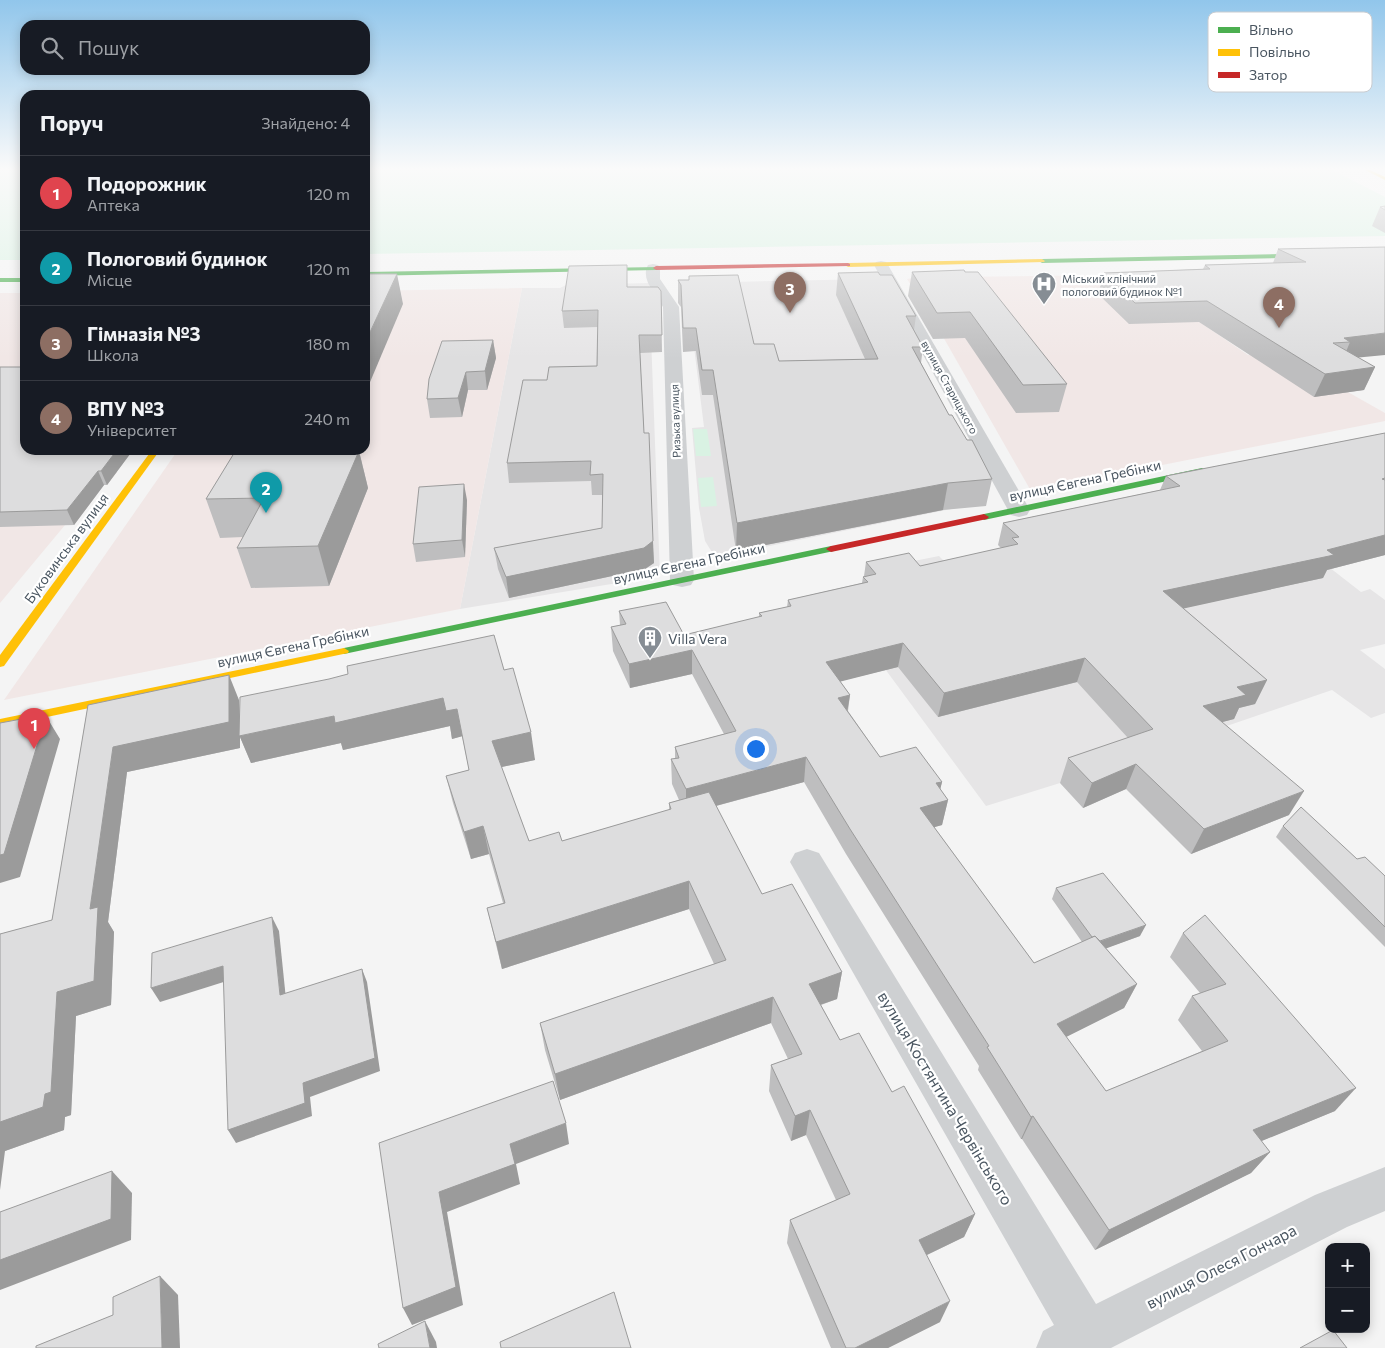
<!DOCTYPE html>
<html lang="uk">
<meta charset="utf-8">
<style>
body{margin:0;font-family:Commissioner,sans-serif;background:#20242c;color:#f1f3f6}
.controls{position:absolute;right:15px;bottom:15px;display:grid;overflow:hidden;border-radius:10px;box-shadow:0 2px 12px #0003}
.controls button{width:45px;height:45px;display:grid;place-items:center;padding:0;border:0;border-bottom:1px solid #363941;background:#171b24;color:#f1f3f6;font:25px sans-serif}
.you{position:absolute;left:755px;top:748px;width:18px;height:18px;margin:-12px;border:4px solid #fff;border-radius:50%;background:#1a73e8;box-shadow:0 0 0 8px #1a73e833}
.badge{display:grid;place-items:center;width:32px;height:32px;border-radius:50%;background:#1a73e8;color:#fff;font-size:16px;font-weight:700}
.pin{position:absolute;translate:-50% -41px;filter:drop-shadow(0 1px 2px #0008)}
.pin::after{content:'';position:absolute;top:26px;width:18px;height:15px;background:inherit;clip-path:polygon(0 0,100% 0,50% 100%)}
.list{margin:0;padding:0;list-style:none}
h2{display:flex;justify-content:space-between;align-items:center;height:65px;margin:0;padding:0 20px;font-size:21px}
h2 small{font-size:16px;font-weight:400;color:#9ea1a6}
.list li{display:grid;grid-template-columns:32px 1fr auto;gap:15px;align-items:center;box-sizing:border-box;height:75px;padding:0 20px;border-top:1px solid #363941}
.list b{display:block;font-size:19px;white-space:nowrap}
.list p{margin:0;font-size:16px;white-space:nowrap;color:#9ea1a6}
.list em{font-size:16px;font-style:normal;color:#9ea1a6}
.icon{flex:none;width:28px;height:28px;fill:none;stroke:currentColor;stroke-width:2;stroke-linecap:round;stroke-linejoin:round}
.map{position:relative;flex:none;width:1385px;height:1348px;overflow:hidden}
.search{position:absolute;background:#171b24;box-shadow:0 2px 12px #0003;left:20px;top:20px;width:350px;height:55px;display:flex;align-items:center;gap:12px;box-sizing:border-box;padding:0 18px;border-radius:15px;color:#9ea1a6;font-size:19px}
.panel{position:absolute;background:#171b24;box-shadow:0 2px 12px #0003;left:20px;top:90px;width:350px;height:365px;border-radius:15px}
.map>svg:first-child{display:block}
</style>
<div class="map">
<svg width="1385" height="1348" viewBox="0 0 1385 1348">
<rect width="100%" height="100%" fill="#f4f4f4"/>
<g fill="#e6e5e6">
<polygon points="872,279 956,508 715,557 705,541 699,508 692,428 704,427 686,283"/>
<polygon points="649,283 660,576 460,609 522,288 560,288 566,285"/>
<polygon points="1307,550 1361,592 1370,589 1385,600 1385,644 1360,650 1385,669 1385,713 1371,718 1332,690 1060,783 986,806 877,658 909,562 939,556 996,614"/>
</g>
<g fill="#f1e7e6">
<polygon points="927,275 948,277 1122,275 1215,313 1204,325 1248,355 1253,354 1316,374 1385,413 1385,421 1031,491 938,328 907,279"/>
<polygon points="522,288 460,609 4,700 178,450 365,450 365,291"/>
<polygon points="0,293 25,293 25,450 133,450 129,455 121,456 109,472 117,472 107,485 97,485 84,502 91,502 74,525 65,525 0,603"/>
</g>
<g fill="#d9f2e3">
<rect x="0" y="170" width="25" height="90"/>
<polygon points="365,170 1332,170 1385,197 1385,236 365,254"/>
<polygon points="693,429 707,429 711,456 696,456"/>
<polygon points="713,477 717,506 701,507 698,478"/>
</g>
<g fill="none" stroke-linecap="round" stroke-linejoin="round">
<g fill="#ced0d2" fill-rule="evenodd">
<polygon points="881,261 886,262 888,265 1030,510 1027,515 1019,517 1011,515 1008,510 874,265 876,262"/>
<path d="M653,264L658,265L660,268V279L679,307L694,580L691,585L682,587L673,585L670,580L663,307C656,295 640,279 648,265Z"/>
<polygon points="807,849 819,853 1096,1304 1315,1195 1385,1167 1385,1211 1347,1227 1111,1348 1036,1348 1043,1331 1054,1325 790,862 795,853"/>
</g>
<g fill="#4caf50" fill-rule="evenodd">
<polygon points="1385,252 1385,256 1042,263 1039,261 1042,259"/>
<polygon points="658,267 659,268 656,270 365,276 365,272"/>
<rect x="0" y="278" width="25" height="4"/>
<polygon points="1202,468 1205,469 1205,473 984,520 979,517 984,514"/>
<polygon points="831,546 834,547 836,549 834,551 344,654 339,651 344,648"/>
</g>
<g fill="#ffc107" fill-rule="evenodd">
<polygon points="1365,170 1370,170 1385,177 1385,180"/>
<polygon points="1042,259 1045,261 1044,262 848,267 845,265 848,263"/>
<polygon points="152,450 160,450 4,666 0,667 0,655"/>
<polygon points="344,648 349,651 348,653 0,727 0,719"/>
</g>
<g fill="#c62828" fill-rule="evenodd">
<polygon points="848,263 850,264 850,266 656,270 653,268 656,266"/>
<polygon points="984,514 989,517 987,519 831,552 826,549 831,546"/>
</g>
</g>
<g fill="#bebebf">
<polygon points="1385,206 1385,233 1372,226 1380,207"/>
<polygon points="1385,247 1358,358 1375,367 1364,390 1314,397 1199,322 1129,324 1098,294 1104,273 1203,269 1205,265 1273,263 1278,249"/>
<polygon points="964,270 1067,384 1059,412 1016,413 965,338 933,339 908,296 912,272"/>
<polygon points="838,273 880,275 916,316 914,330 923,347 921,363 949,415 967,440 992,479 986,506 943,510 736,551 713,395 702,395 696,351 683,352 681,307 678,303 678,280 689,280 689,276 754,344 779,361 865,359 836,295"/>
<polygon points="628,287 661,291 662,352 640,353 644,433 654,563 645,569 509,598 498,569 494,548 602,528 602,495 592,495 591,481 509,483 507,463 547,380 597,366 598,327 564,328 562,311"/>
<polygon points="493,340 496,358 487,390 468,390 462,417 430,418 427,399"/>
<polygon points="0,367 25,450 133,450 107,485 104,485 74,525 0,527"/>
<polygon points="1385,433 1385,555 1327,570 1323,578 1183,608 1267,680 1255,704 1239,708 1234,719 1222,722 1289,815 1191,854 1126,789 1083,808 1060,783 1068,758 1128,738 1077,682 938,717 898,667 840,681 850,695 848,711 880,757 942,782 940,789 948,800 942,825 934,827 1034,963 1082,942 1052,899 1056,888 1140,936 1106,948 1137,984 1124,1008 1066,1037 1106,1091 1202,1051 1178,1020 1192,996 1200,993 1170,957 1183,933 1335,1111 1261,1141 1270,1152 1251,1173 1095,1250 1022,1139 1021,1139 978,1070 979,1066 846,854 804,782 716,806 762,894 842,972 837,999 821,1005 840,1040 892,1092 975,1214 964,1237 927,1255 940,1322 888,1348 831,1348 787,1243 790,1220 836,1200 806,1135 791,1141 769,1091 771,1065 788,1059 771,1023 560,1100 545,1050 540,1023 714,964 689,909 502,969 487,908 503,903 489,854 471,859 453,803 446,776 469,770 462,736 452,739 450,726 343,750 341,743 251,763 240,737 240,748 127,772 108,922 114,932 111,1005 76,1016 71,1115 65,1117 64,1130 5,1151 0,934 52,920 88,705 239,700 239,726 504,670 535,760 501,767 529,841 562,841 669,810 669,803 679,800 672,784 671,759 675,759 675,747 724,734 692,674 630,688 613,651 611,627 620,625 619,611 684,635 759,617 759,613 787,607 788,600 862,583 863,577 864,576 866,562 920,566 1001,548 998,545 1003,523 1160,490 1166,476"/>
<polygon points="236,450 329,450 328,451 359,451 368,488 329,586 251,588 237,548 243,537 220,538 206,499"/>
<polygon points="467,500 465,557 416,562 413,544"/>
<polygon points="1283,826 1357,859 1385,876 1385,947 1276,837"/>
</g>
<g fill="#9b9b9b">
<polygon points="397,274 403,304 365,394 365,343"/>
<polygon points="1385,333 1385,355 1343,359 1350,342 1344,338"/>
<polygon points="493,340 496,358 487,390 485,371"/>
<polygon points="1375,367 1364,390 1314,397 1325,374"/>
<polygon points="466,372 468,390 462,417 458,398"/>
<polygon points="117,450 133,450 107,485 101,471"/>
<polygon points="300,450 329,450 309,489 299,452"/>
<polygon points="359,451 368,488 329,586 318,546"/>
<polygon points="98,471 104,485 74,525 67,510"/>
<polygon points="948,483 943,510 736,551 737,523"/>
<polygon points="464,484 467,500 465,557 462,540"/>
<polygon points="1385,535 1385,555 1327,570 1323,578 1154,615 1163,591"/>
<polygon points="653,541 654,563 645,569 509,598 506,577"/>
<polygon points="903,643 898,667 823,686 826,662"/>
<polygon points="692,650 692,674 630,688 629,664"/>
<polygon points="1085,658 1077,682 938,717 944,693"/>
<polygon points="229,675 239,700 240,736 334,716 443,698 457,709 463,736 452,739 450,726 343,750 341,743 251,763 240,737 240,748 127,772 108,922 114,932 111,1005 76,1016 71,1115 65,1117 64,1130 5,1151 0,1190 0,1122 57,992 90,909 113,747"/>
<polygon points="1267,680 1255,704 1239,708 1234,719 1192,730 1203,706 1237,687"/>
<polygon points="850,695 846,719 838,698"/>
<polygon points="43,715 45,718 46,716 60,739 20,877 0,883 0,855"/>
<polygon points="531,732 535,760 497,768 492,741"/>
<polygon points="806,757 804,782 686,814 686,789"/>
<polygon points="1136,764 1126,789 1083,808 1092,783"/>
<polygon points="942,782 937,803 948,800 942,825 914,833 920,808 936,783"/>
<polygon points="1304,791 1289,815 1191,854 1204,829"/>
<polygon points="483,826 489,854 471,859 464,832"/>
<polygon points="689,881 689,909 502,969 496,942"/>
<polygon points="272,917 279,931 287,1009 280,995"/>
<polygon points="1146,925 1140,936 1091,954 1096,943"/>
<polygon points="223,966 230,980 160,1002 151,988"/>
<polygon points="362,969 367,982 380,1071 310,1097 312,1116 236,1143 228,1130 303,1083"/>
<polygon points="842,972 837,999 805,1010 809,984"/>
<polygon points="1137,984 1124,1008 1046,1047 1057,1024"/>
<polygon points="773,997 771,1023 560,1100 555,1074"/>
<polygon points="1356,1088 1335,1111 1235,1152 1253,1130"/>
<polygon points="810,1110 806,1135 791,1141 795,1116"/>
<polygon points="1033,1116 1022,1139 1021,1139 1031,1117"/>
<polygon points="566,1123 569,1144 516,1164 520,1184 447,1212 463,1305 412,1325 403,1308 439,1192 510,1144"/>
<polygon points="1270,1152 1251,1173 1095,1250 1109,1230"/>
<polygon points="112,1171 132,1193 131,1240 0,1290 0,1260"/>
<polygon points="975,1214 964,1237 910,1263 919,1240"/>
<polygon points="160,1276 178,1295 180,1348 162,1348"/>
<polygon points="950,1301 940,1322 888,1348 855,1348"/>
<polygon points="425,1321 436,1342 437,1348 430,1348"/>
</g>
<g fill="#ddddde" stroke="#9b9b9b">
<polygon points="1385,206 1385,210 1380,207"/>
<polygon points="1385,247 1385,333 1344,338 1350,342 1333,343 1375,367 1325,374 1207,301 1135,303 1104,273 1210,269 1205,265 1306,262 1278,249"/>
<polygon points="627,265 627,287 658,287 661,291 662,335 639,335 644,433 649,433 653,541 644,548 506,577 494,548 602,528 603,474 590,475 591,461 507,463 523,380 547,380 549,367 597,366 598,310 562,311 569,266"/>
<polygon points="964,270 965,272 978,272 1067,384 1023,385 970,312 937,313 912,272"/>
<polygon points="878,272 880,275 892,275 916,316 906,316 923,347 912,347 949,415 952,415 967,440 972,440 992,479 948,483 737,523 713,370 702,370 696,328 683,328 681,285 678,280 689,280 689,276 738,275 754,344 774,344 779,361 878,359 838,273"/>
<polygon points="365,274 397,274 365,343"/>
<polygon points="493,340 485,371 466,372 458,398 427,399 429,379 442,341"/>
<polygon points="0,367 25,367 25,450 117,450 101,471 98,471 67,510 0,512"/>
<polygon points="1385,433 1385,478 1382,479 1385,480 1385,535 1327,550 1334,555 1163,591 1267,680 1237,687 1246,695 1203,706 1304,791 1204,829 1136,764 1092,783 1068,758 1153,729 1085,658 944,693 903,643 826,662 850,695 838,698 880,757 916,747 942,782 936,783 948,800 920,808 1034,963 1095,936 1137,984 1057,1024 1106,1091 1228,1041 1192,996 1226,984 1183,933 1205,915 1356,1088 1253,1130 1270,1152 1109,1230 1033,1116 1031,1117 987,1047 989,1046 850,829 806,757 686,789 671,759 679,758 675,747 736,731 692,650 629,664 611,627 626,624 619,611 666,602 684,635 762,616 759,613 791,606 788,600 868,582 863,577 876,574 866,562 909,553 920,566 1018,544 1012,538 1019,537 1003,523 1180,486 1166,476"/>
<polygon points="236,450 300,450 299,452 359,451 318,546 237,548 264,498 206,499"/>
<polygon points="464,484 462,540 413,544 419,487"/>
<polygon points="494,635 504,670 513,668 531,732 492,741 529,841 559,832 562,841 671,809 669,803 709,792 762,894 792,884 842,972 809,984 840,1040 859,1033 892,1092 904,1086 975,1214 919,1240 950,1301 855,1348 846,1348 790,1220 850,1194 810,1110 795,1116 771,1065 802,1054 773,997 555,1074 540,1023 726,960 689,881 496,942 487,908 505,903 483,826 464,832 446,776 469,770 457,709 446,711 443,698 335,723 334,716 239,736 240,697 329,679 348,674 347,666"/>
<polygon points="229,675 229,722 113,747 90,909 98,907 94,981 57,992 51,1092 45,1094 43,1107 0,1122 0,934 52,920 88,705"/>
<polygon points="43,715 43,717 46,716 4,854 0,855 0,723"/>
<polygon points="1301,807 1357,859 1365,857 1385,876 1385,927 1283,826"/>
<polygon points="1103,873 1146,925 1100,941 1095,936 1092,937 1056,888"/>
<polygon points="272,917 280,995 362,969 375,1058 303,1083 305,1103 228,1130 223,966 151,988 152,953"/>
<polygon points="553,1081 566,1123 510,1144 515,1164 439,1192 456,1287 403,1308 379,1143"/>
<polygon points="112,1171 111,1219 0,1260 0,1212"/>
<polygon points="160,1276 162,1348 36,1348 36,1346 113,1315 113,1297"/>
<polygon points="614,1292 631,1348 501,1348 500,1342"/>
<polygon points="425,1321 430,1348 379,1348 378,1344"/>
<polygon points="1333,1330 1347,1348 1300,1348"/>
</g>
<linearGradient id="sky" x2="0" y2="1"><stop stop-color="#91c6eb"/><stop offset="0.47" stop-color="#fafafa"/><stop offset="1" stop-color="#fafafa" stop-opacity="0"/></linearGradient>
<rect width="1385" height="359" fill="url(#sky)"/>
<defs>
<symbol id="hospital-pin" viewBox="-11 -11 22 30"><path d="M0 17L-7.5 6A9.5 9.5 0 1 1 7.5 6Z" fill="#868d94" stroke="#fff"/><path d="M-5-5h3v3.5h4V-5h3V5h-3V1.5h-4V5h-3Z" fill="#fff"/></symbol>
<symbol id="building-pin" viewBox="-11 -11 22 30"><path d="M0 17L-7.5 6A9.5 9.5 0 1 1 7.5 6Z" fill="#868d94" stroke="#fff"/><path d="M-4-6H4V6H1V3H-1V6H-4ZM-2.5-4.3h1.7v1.8h-1.7ZM.8-4.3h1.7v1.8H.8ZM-2.5-1h1.7V.8h-1.7ZM.8-1h1.7V.8H.8Z" fill="#fff"/></symbol>
</defs>
<g fill-rule="evenodd">
<use href="#hospital-pin" x="1030" y="270" width="28" height="38"/>
<use href="#building-pin" x="636" y="624" width="28" height="38"/>
</g>
<g text-anchor="middle" dominant-baseline="central" stroke-width="4.5" stroke-linejoin="round" paint-order="stroke">
<g font-size="11" fill="#4a5661" stroke="#fff" text-anchor="start">
<text x="1062" y="278">Міський клінічний<tspan x="1062" dy="13">пологовий будинок №1</tspan></text>
</g>
<g font-size="11" fill="#4a5661" stroke="#fff">
<text transform="translate(950 387) rotate(61)">вулиця Старицького</text>
<text transform="translate(675 421) rotate(-92)">Ризька вулиця</text>
</g>
<g font-size="14" fill="#4a5661" stroke="#fff">
<text transform="translate(1085 480) rotate(-12)">вулиця Євгена Гребінки</text>
<text transform="translate(66 548) rotate(-54)">Буковинська вулиця</text>
<text transform="translate(689 563) rotate(-12)">вулиця Євгена Гребінки</text>
<text transform="translate(293 646) rotate(-12)">вулиця Євгена Гребінки</text>
</g>
<g font-size="14" fill="#4a5661" stroke="#fff" text-anchor="start">
<text x="668" y="638">Villa Vera</text>
</g>
<g font-size="16" fill="#4a5661" stroke="#fff">
<text transform="translate(946 1098) rotate(59)">вулиця Костянтина Червінського</text>
<text transform="translate(1221 1266) rotate(-27)">вулиця Олеся Гончара</text>
</g>
</g>
<rect x="1208" y="12" width="164" height="80" rx="8" fill="#fff" stroke="#c9ccd0" stroke-width="1"/>
<rect x="1218" y="27" width="22" height="6" fill="#4caf50"/>
<rect x="1218" y="49" width="22" height="7" fill="#ffc107"/>
<rect x="1218" y="72" width="22" height="6" fill="#c62828"/>
<g font-size="14" fill="#4a5661">
<text x="1249" y="35">Вільно</text>
<text x="1249" y="57">Повільно</text>
<text x="1249" y="80">Затор</text>
</g>
</svg>
<div class="controls">
<button>+</button>
<button>−</button>
</div>
<div class="you"></div>
<div class="pin badge" style="left:34px;top:749px;background:#e0444e">1</div>
<div class="pin badge" style="left:266px;top:513px;background:#0f9aa8">2</div>
<div class="pin badge" style="left:790px;top:313px;background:#8d6e63">3</div>
<div class="pin badge" style="left:1279px;top:328px;background:#8d6e63">4</div>
<div class="search"><svg class="icon" aria-label="search" viewBox="0 0 24 24"><circle cx="10" cy="10" r="6"/><path d="M15 15l6 6"/></svg>Пошук</div>
<section class="panel">
<h2>Поруч<small>Знайдено: 4</small></h2>
<ul class="list">
<li><span class="badge" style="background:#e0444e">1</span><div><b>Подорожник</b><p>Аптека</p></div><em>120 m</em></li>
<li><span class="badge" style="background:#0f9aa8">2</span><div><b>Пологовий будинок</b><p>Місце</p></div><em>120 m</em></li>
<li><span class="badge" style="background:#8d6e63">3</span><div><b>Гімназія №3</b><p>Школа</p></div><em>180 m</em></li>
<li><span class="badge" style="background:#8d6e63">4</span><div><b>ВПУ №3</b><p>Університет</p></div><em>240 m</em></li>
</ul>
</section>
</div>
